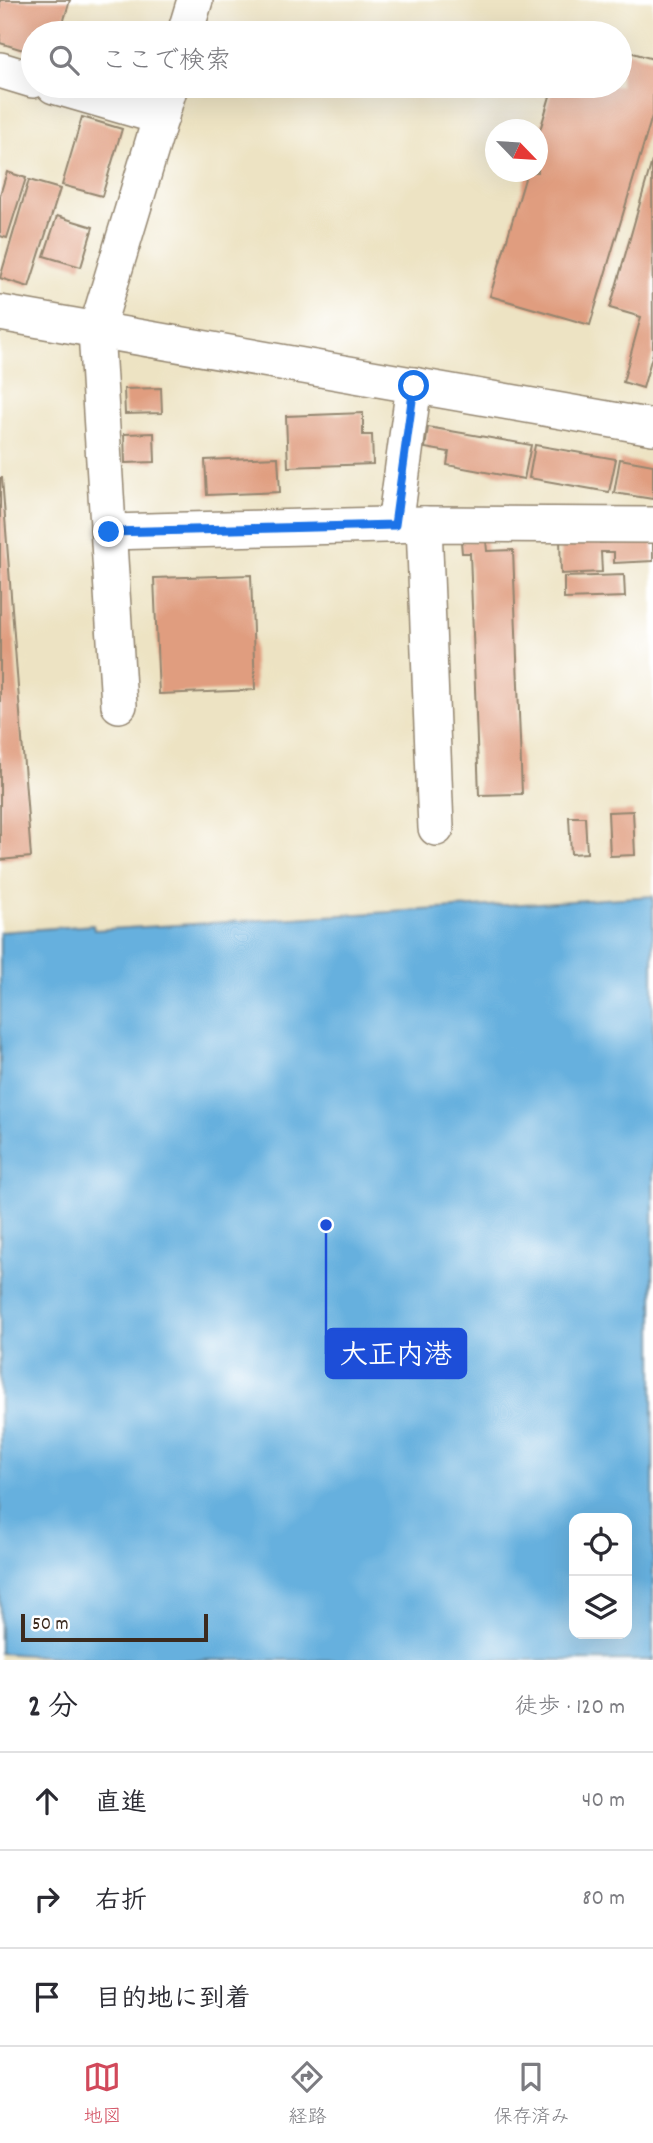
<!DOCTYPE html>
<html lang="ja">
<meta charset="utf-8">
<style>
body{margin:0;font-family:Dekko,"Klee One",sans-serif;background:#f2f2f3;color:#2b2b33}
.controls{position:absolute;right:21px;bottom:21px;display:grid;overflow:hidden;border-radius:14px;box-shadow:0 7px 28px #0002}
.controls button{width:63px;height:63px;display:grid;place-items:center;padding:0;border:0;border-bottom:2px solid #e1e1e2;background:#fff;color:#2b2b33;font:35px sans-serif}
.compass{position:absolute;left:485px;top:119px;width:63px;height:63px;border-radius:50%;background:#fff;box-shadow:0 7px 28px #0002;rotate:115deg}
.scale{position:absolute;left:21px;bottom:18px;width:187px;box-sizing:border-box;padding-left:7px;border:4px solid #3b2a1e;border-top:0;font-size:19px;line-height:24px;white-space:nowrap;color:#3b2a1e;-webkit-text-stroke:5px #fff;paint-order:stroke}
.stop{position:absolute;width:21px;height:21px;margin:-16px;border:5px solid #1a73e8;border-radius:50%;background:#fff}
.stop.end{background:#1a73e8;border-color:#fff;box-shadow:0 2px 7px #0008}
.list{margin:0;padding:0;list-style:none}
h2{display:flex;justify-content:space-between;align-items:center;height:91px;margin:0;padding:0 28px;font-size:30px}
h2 small{font-size:23px;font-weight:400;color:#7c7c81}
.list li{display:grid;grid-template-columns:46px 1fr auto;gap:21px;align-items:center;box-sizing:border-box;height:98px;padding:0 28px;border-top:2px solid #e1e1e2}
.list b{display:block;font-size:26px;white-space:nowrap}
.list em{font-size:23px;font-style:normal;color:#7c7c81}
.icon{flex:none;width:38px;height:38px;fill:none;stroke:currentColor;stroke-width:2;stroke-linecap:round;stroke-linejoin:round}
.map{position:relative;flex:none;width:653px;height:1660px;overflow:hidden}
.search{position:absolute;background:#fff;box-shadow:0 7px 28px #0002;left:21px;right:21px;top:21px;height:77px;display:flex;align-items:center;gap:18px;box-sizing:border-box;padding:0 24px;border-radius:38px;color:#7c7c81;font-size:26px}
.sheet{height:385px;background:#fff}
nav{display:flex;justify-content:space-around;align-items:center;box-sizing:border-box;height:98px;border-top:2px solid #e1e1e2;background:#fff;font-size:19px;color:#7c7c81}
nav a{display:grid;justify-items:center;gap:4px}
nav .on{color:#d1495b}
.map>svg:first-child{display:block}
</style>
<div class="map">
<svg width="653" height="1660" viewBox="0 0 653 1660">
<rect width="100%" height="100%" fill="#fff"/>
<filter id="ink" filterUnits="userSpaceOnUse"><feTurbulence type="fractalNoise" baseFrequency=".0143" numOctaves="2"/><feDisplacementMap in="SourceGraphic" scale="14" xChannelSelector="R" yChannelSelector="G"/><feConvolveMatrix kernelMatrix="1 2 1 2 8 2 1 2 1" color-interpolation-filters="sRGB"/></filter>
<filter id="wash" filterUnits="userSpaceOnUse"><feTurbulence type="fractalNoise" baseFrequency=".00686" numOctaves="4" result="noise"/><feDisplacementMap in="SourceGraphic" scale="28" xChannelSelector="R" yChannelSelector="G"/><feGaussianBlur stdDeviation="1.57" result="paint"/><feColorMatrix in="noise" values="0 0 0 0 0 0 0 0 0 0 0 0 0 0 0 0 0 1.4 0 .05"/><feComposite in="paint" operator="in"/></filter>
<g filter="url(#wash)">
<rect width="100%" height="100%" fill="#ede3c3"/>
<path fill="#66b0de" stroke="#506d7e" stroke-width="2" fill-rule="evenodd" d="M653,896V1660H102L0,1653V932L93,925L94,930ZM574,1518H627V1634H574Z"/>
<g id="blocks">
<g fill="#e09d7f">
<polygon points="0,0 70,0 60,33 33,33 33,53 0,43"/>
<polygon points="94,26 116,33 92,33"/>
<polygon points="620,49 653,59 653,113 590,325 490,296 527,172 538,172 538,137 553,86 620,86"/>
<polygon points="82,117 122,129 102,196 62,185"/>
<polygon points="652,161 653,353 643,388 623,382 641,317 610,308"/>
<polygon points="7,172 26,178 7,238 0,236 0,195"/>
<polygon points="29,180 60,189 29,287 0,278"/>
<polygon points="57,216 93,227 81,267 44,256"/>
<polygon points="161,388 162,413 125,414 124,389"/>
<polygon points="363,413 363,435 372,435 373,464 288,467 286,416"/>
<polygon points="428,427 531,445 524,479 447,465 449,452 425,448"/>
<polygon points="154,433 155,462 125,463 124,434"/>
<polygon points="535,445 616,459 609,492 529,478"/>
<polygon points="278,457 280,492 207,495 205,460"/>
<polygon points="620,459 653,465 653,499 614,493"/>
<polygon points="0,478 2,478 31,857 0,860"/>
<polygon points="653,535 653,561 614,563 614,552 601,552 602,572 561,574 560,538 600,537 600,543 613,542 613,537"/>
<polygon points="486,540 487,551 513,550 522,794 479,795 470,553 462,553 461,541"/>
<polygon points="251,575 255,690 159,694 154,578"/>
<polygon points="624,575 625,597 564,599 564,577"/>
<polygon points="633,811 635,855 610,856 608,812"/>
<polygon points="569,817 585,817 587,853 571,854"/>
</g>
</g>
</g>
<g filter="url(#ink)">
<use href="#blocks" fill-opacity="0" stroke="#948670" stroke-width="2"/>
<g fill="none" stroke-linecap="round" stroke-linejoin="round">
<defs>
<g id="minor">
<polyline points="185,33 195,0"/>
<polyline points="0,70 33,80"/>
<polyline points="54,86 161,117"/>
<polyline points="0,313 653,427"/>
<polyline points="424,524 436,828"/>
<polyline points="395,525 414,385"/>
<polyline points="109,532 424,524 653,525"/>
<polyline points="119,705 96,331 170,86"/>
</g>
</defs>
<use href="#minor" stroke="#948670" stroke-width="38"/>
<use href="#minor" stroke="#fff" stroke-width="35"/>
</g>
</g>
<g fill="none" stroke-linecap="round" stroke-linejoin="round" filter="url(#ink)">
<polyline stroke="#1a73e8" stroke-width="9" points="109,532 395,525 414,386"/>
</g>
<path fill="none" stroke="#1d4ed8" stroke-width="2.5" d="M326 1225L326 1354"/>
<circle fill="#1d4ed8" stroke="#fff" stroke-width="2.5" cx="326" cy="1225" r="7"/>
<rect fill="#1d4ed8" stroke="#1d4ed8" stroke-width="2.5" x="326" y="1329" width="140" height="49" rx="7"/>
<g font-size="28" text-anchor="middle" font-weight="bold" fill="#fff">
<text x="396" y="1363">大正内港</text>
</g>
</svg>
<div class="controls">
<button><svg class="icon" aria-label="locate" viewBox="0 0 24 24"><circle cx="12" cy="12" r="6"/><path d="M12 2v4M12 18v4M2 12h4M18 12h4"/></svg></button>
<button><svg class="icon" aria-label="layers" viewBox="0 0 24 24"><path d="M12 4l9 5-9 5-9-5zM3 14l9 5 9-5"/></svg></button>
</div>
<svg class="compass" viewBox="-18 -18 36 36"><path d="M0-13l5 13h-10z" fill="#e53935"/><path d="M0 13l5-13h-10z" fill="#7c7c81"/></svg>
<div class="scale">50 m</div>
<div class="stop" style="left:414px;top:386px"></div>
<div class="stop end" style="left:109px;top:532px"></div>
<div class="search"><svg class="icon" aria-label="search" viewBox="0 0 24 24"><circle cx="10" cy="10" r="6"/><path d="M15 15l6 6"/></svg>ここで検索</div>
</div>
<section class="sheet">
<h2>2 分<small>徒歩 · 120 m</small></h2>
<ul class="list">
<li><svg class="icon" aria-label="ahead" viewBox="0 0 24 24"><path d="M12 20V5M6 11l6-6 6 6"/></svg><div><b>直進</b></div><em>40 m</em></li>
<li><svg class="icon" aria-label="right" viewBox="0 0 24 24"><path d="M7 20v-9h11M14 6l5 5-5 5"/></svg><div><b>右折</b></div><em>80 m</em></li>
<li><svg class="icon" aria-label="arrive" viewBox="0 0 24 24"><path d="M6 21V4h12l-3 4 3 4H6"/></svg><div><b>目的地に到着</b></div></li>
</ul>
</section>
<nav>
<a class="on"><svg class="icon" aria-label="map" viewBox="0 0 24 24"><path d="M3 6l6-2 6 2 6-2v14l-6 2-6-2-6 2zM9 4v14M15 6v14"/></svg>地図</a>
<a><svg class="icon" aria-label="directions" viewBox="0 0 24 24"><path d="M12 3l9 9-9 9-9-9zM9 14v-3h6M13 9l2 2-2 2"/></svg>経路</a>
<a><svg class="icon" aria-label="saved" viewBox="0 0 24 24"><path d="M7 4h10v16l-5-4-5 4z"/></svg>保存済み</a>
</nav>
